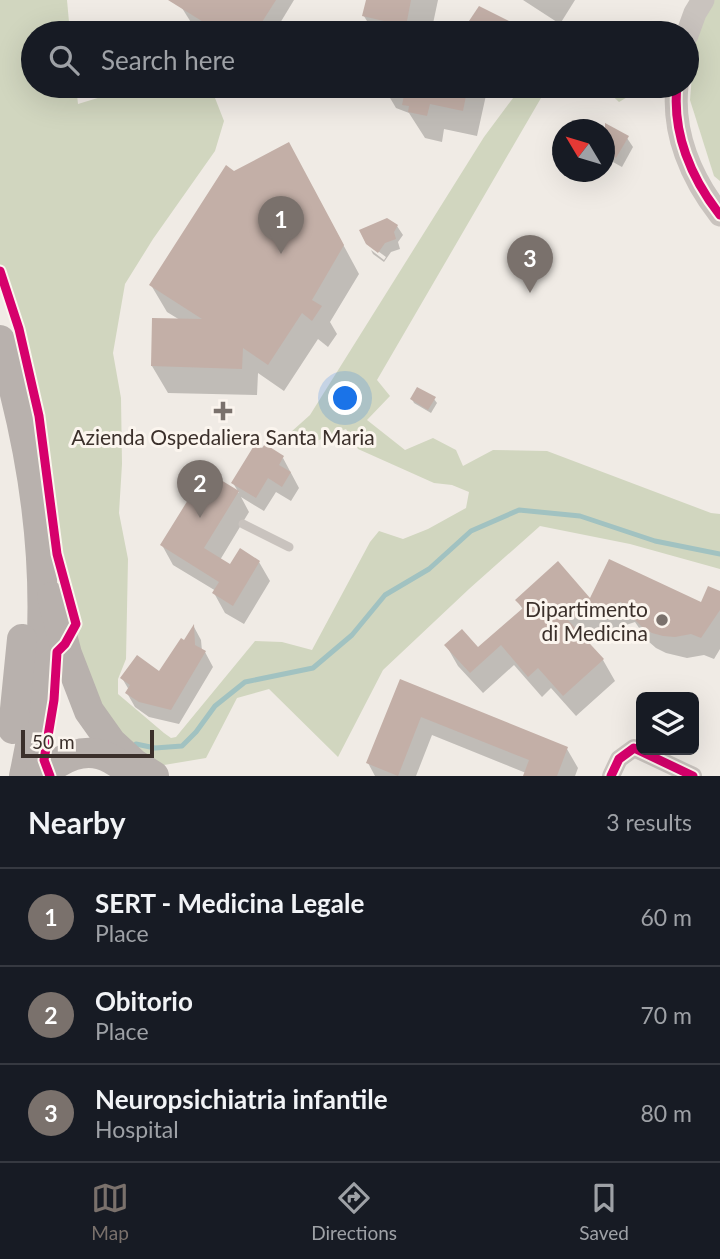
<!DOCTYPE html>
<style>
body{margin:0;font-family:Lato,sans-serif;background:#20242c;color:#f1f3f6}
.controls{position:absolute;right:21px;bottom:21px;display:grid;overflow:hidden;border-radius:10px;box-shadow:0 7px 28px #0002}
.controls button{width:63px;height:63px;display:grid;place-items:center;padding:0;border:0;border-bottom:2px solid #363941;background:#171b24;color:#f1f3f6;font:35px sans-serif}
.compass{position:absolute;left:552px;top:119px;width:63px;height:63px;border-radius:50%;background:#171b24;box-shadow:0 7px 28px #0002;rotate:308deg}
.scale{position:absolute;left:21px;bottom:18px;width:133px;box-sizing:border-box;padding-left:7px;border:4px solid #3b302b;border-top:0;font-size:19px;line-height:24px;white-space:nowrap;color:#3b302b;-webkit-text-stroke:5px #fbf5ee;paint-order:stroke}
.you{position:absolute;left:346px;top:399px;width:24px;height:24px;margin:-18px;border:5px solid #fff;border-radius:50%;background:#1a73e8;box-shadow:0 0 0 10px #1a73e833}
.badge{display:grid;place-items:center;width:46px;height:46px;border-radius:50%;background:#7a716c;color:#fff;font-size:23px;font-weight:700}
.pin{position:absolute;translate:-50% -58px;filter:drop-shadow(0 2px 4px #0008)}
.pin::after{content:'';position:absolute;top:37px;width:24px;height:21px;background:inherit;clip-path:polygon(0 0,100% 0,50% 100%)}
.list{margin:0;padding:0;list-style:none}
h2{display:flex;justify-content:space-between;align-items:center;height:91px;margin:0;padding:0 28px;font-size:30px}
h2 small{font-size:23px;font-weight:400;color:#9ea1a6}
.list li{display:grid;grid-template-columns:46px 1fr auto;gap:21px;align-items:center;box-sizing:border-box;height:98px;padding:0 28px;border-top:2px solid #363941}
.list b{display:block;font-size:26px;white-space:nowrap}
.list p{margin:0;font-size:23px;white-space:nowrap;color:#9ea1a6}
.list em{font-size:23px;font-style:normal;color:#9ea1a6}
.icon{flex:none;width:38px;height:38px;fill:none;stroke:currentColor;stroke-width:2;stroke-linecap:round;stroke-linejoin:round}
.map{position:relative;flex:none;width:720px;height:776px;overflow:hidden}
.search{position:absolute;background:#171b24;box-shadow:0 7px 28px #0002;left:21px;right:21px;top:21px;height:77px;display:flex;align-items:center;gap:18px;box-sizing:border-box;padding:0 24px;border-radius:38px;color:#9ea1a6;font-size:26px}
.sheet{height:385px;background:#171b24}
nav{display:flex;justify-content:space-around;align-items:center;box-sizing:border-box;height:98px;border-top:2px solid #363941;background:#171b24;font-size:19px;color:#9ea1a6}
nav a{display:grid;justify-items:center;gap:4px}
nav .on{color:#7a716c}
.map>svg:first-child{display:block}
</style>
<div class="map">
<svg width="720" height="776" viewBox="0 0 720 776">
<rect width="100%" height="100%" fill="#f0ebe5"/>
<g fill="#d1d6bf">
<polygon points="0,0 67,0 70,33 33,33 33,86 76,86 78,104 137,86 195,86 215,98 224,121 215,151 153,239 125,284 113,353 121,398 122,464 119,513 128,559 126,659 118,679 118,694 164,733 171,738 176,737 255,641 282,642 312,650 370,542 379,531 403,539 428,529 466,508 469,492 452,485 434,483 358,449 346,429 302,447 291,432 310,415 484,137 522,86 548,86 377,380 390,396 367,420 405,450 433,438 456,450 463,466 493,450 547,451 711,513 720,514 720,569 630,544 540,526 469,589 383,670 338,757 269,689 237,698 206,758 158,766 117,734 88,683 57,554 39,416 0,276"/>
<polygon points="714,0 720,0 720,181 714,176 690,100 696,26"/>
<polygon points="602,86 637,86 639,90 619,102"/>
</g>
<g fill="#0003">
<polygon points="187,0 294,0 274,33 207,33 192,24 182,8"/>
<polygon points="367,0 438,0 431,33 374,33 364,16"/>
<polygon points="523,0 575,0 560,24"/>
<polygon points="383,86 500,86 496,92 488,86 477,136 444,129 442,142 425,138 409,113 396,108"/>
<polygon points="608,127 627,138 633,147 622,167 604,157 604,133"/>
<polygon points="304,172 359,274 330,322 337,334 328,347 318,339 284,391 258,373 257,395 168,393 152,366 180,320 167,312 151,285 234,173"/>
<polygon points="397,226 403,235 398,242 400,249 391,252 384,262 373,254 371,250 384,260 386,257 367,243"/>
<polygon points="412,399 434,399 437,403 431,413 414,403"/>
<polygon points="283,458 299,488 291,501 276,492 264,511 241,497 249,512 220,560 231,567 259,562 270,581 244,624 225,613 214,593 216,591 173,565 162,545 207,473 239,493 233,483"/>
<polygon points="720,593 720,649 714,659 704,655 687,658 666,653 656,648 648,641 635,622 584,639 603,660 615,681 576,716 551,688 542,697 514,665 483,693 458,666 446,645 478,649 523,610 517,600 702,604"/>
<polygon points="194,627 201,640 202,651 205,652 213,667 179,724 149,717 135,707 127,693 129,690 122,678 160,673 185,643"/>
<polygon points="401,681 567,749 578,768 575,776 525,776 526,773 432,735 416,776 375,776 368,763"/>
</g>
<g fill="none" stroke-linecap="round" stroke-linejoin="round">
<polyline stroke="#a1c2c1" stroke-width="5" points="136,744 155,748 182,746 196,732 215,706 245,682 313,668 352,635 385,595 429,569 471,531 519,510 580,516 655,541 720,554"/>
</g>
<g fill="#c3afa7">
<polygon points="168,0 276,0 255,33 221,33"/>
<polygon points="366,0 411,0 406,26 362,16"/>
<polygon points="479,6 509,21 519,33 461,33"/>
<polygon points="406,86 468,86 463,111 430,104 427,116 408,112 409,106 402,105"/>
<polygon points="605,123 629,136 616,158 605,152"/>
<polygon points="289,142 344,245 312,300 322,306 312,321 302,313 268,365 243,348 242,369 151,366 152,318 202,319 149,285 226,165 234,171"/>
<polygon points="387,218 398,225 394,232 396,239 385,243 378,253 366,244 359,230"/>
<polygon points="417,387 436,397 428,410 410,399"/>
<polygon points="255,444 262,448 265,444 284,456 279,465 291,472 282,487 268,478 256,498 231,483"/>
<polygon points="206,471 239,491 204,548 230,564 240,548 260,561 233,606 212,593 219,582 160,545"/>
<polygon points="609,559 701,602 708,586 720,591 720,610 701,638 691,634 675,637 663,636 652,633 642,627 634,619 621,602 568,620 604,659 563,696 538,668 528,677 501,645 470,673 444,645 462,629 478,647 523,608 515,600 558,561 590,598"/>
<polygon points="194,624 195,645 206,651 171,710 139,702 125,693 130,685 120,678 137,655 159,671 181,638 184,640"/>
<polygon points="400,679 568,747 557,776 523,776 529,760 421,717 398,776 366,763"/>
</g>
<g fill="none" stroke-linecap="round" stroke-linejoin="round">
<polyline stroke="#c9c3be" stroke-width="9" points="243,524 289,547"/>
<polyline stroke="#c9c3be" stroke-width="18" points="611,776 619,759 634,748 693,776"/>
<g stroke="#c9c3be" stroke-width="23">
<polyline points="687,35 695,13 703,0"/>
<path d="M677,86C672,133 691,178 720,215"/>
</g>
<g stroke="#b8b1ad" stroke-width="30">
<path d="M0,340C44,485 57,626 24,776"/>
<polyline points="52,597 67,654 89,711 111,742 135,764 154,776"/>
<polyline points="13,729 22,639"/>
<path d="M40,776C60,759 85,744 111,759C118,763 124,766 128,772"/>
</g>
<defs>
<g id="cycleway">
<path d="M677,86C672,133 691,178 720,215"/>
<polyline points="0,271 19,329 39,416 57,554 76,624 65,644 57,652 54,700 44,760 50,776"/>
<polyline points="611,776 619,759 634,748 693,776"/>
</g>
</defs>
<use href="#cycleway" stroke="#fbf5ee" stroke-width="13"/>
<use href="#cycleway" stroke="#d6006c" stroke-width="9"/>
</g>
<g fill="#7a716c" stroke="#fbf5ee" stroke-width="2.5">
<path d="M219.5 400.5h7v7h7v7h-7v7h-7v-7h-7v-7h7z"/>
<circle cx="662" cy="620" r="7"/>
</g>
<g text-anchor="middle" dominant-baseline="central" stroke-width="6" stroke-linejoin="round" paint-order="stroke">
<g font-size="21" fill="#3b302b" stroke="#fbf5ee">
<text x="223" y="436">Azienda Ospedaliera Santa Maria</text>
<text x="648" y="608" text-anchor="end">Dipartimento<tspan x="648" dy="24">di Medicina</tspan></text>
</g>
</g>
</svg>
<div class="controls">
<button><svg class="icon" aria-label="layers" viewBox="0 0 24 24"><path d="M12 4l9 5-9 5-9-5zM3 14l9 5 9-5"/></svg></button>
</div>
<svg class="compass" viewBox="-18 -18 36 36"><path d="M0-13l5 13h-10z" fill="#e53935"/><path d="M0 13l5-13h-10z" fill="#9ea1a6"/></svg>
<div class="scale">50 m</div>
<div class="you"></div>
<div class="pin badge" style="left:281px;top:254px">1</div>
<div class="pin badge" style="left:200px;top:518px">2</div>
<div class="pin badge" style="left:530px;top:293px">3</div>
<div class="search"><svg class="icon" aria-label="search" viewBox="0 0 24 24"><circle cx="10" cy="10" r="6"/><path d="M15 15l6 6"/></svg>Search here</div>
</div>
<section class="sheet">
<h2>Nearby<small>3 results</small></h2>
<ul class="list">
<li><span class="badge">1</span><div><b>SERT - Medicina Legale</b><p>Place</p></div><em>60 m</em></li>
<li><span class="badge">2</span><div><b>Obitorio</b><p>Place</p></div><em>70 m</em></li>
<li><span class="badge">3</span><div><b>Neuropsichiatria infantile</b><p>Hospital</p></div><em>80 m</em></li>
</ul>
</section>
<nav>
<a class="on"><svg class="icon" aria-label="map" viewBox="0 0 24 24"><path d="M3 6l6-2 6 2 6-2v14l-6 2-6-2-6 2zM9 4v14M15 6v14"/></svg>Map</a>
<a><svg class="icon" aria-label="directions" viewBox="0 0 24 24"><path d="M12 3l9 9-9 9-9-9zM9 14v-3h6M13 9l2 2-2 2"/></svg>Directions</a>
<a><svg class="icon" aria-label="saved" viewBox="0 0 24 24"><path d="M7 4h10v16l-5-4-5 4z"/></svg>Saved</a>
</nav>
